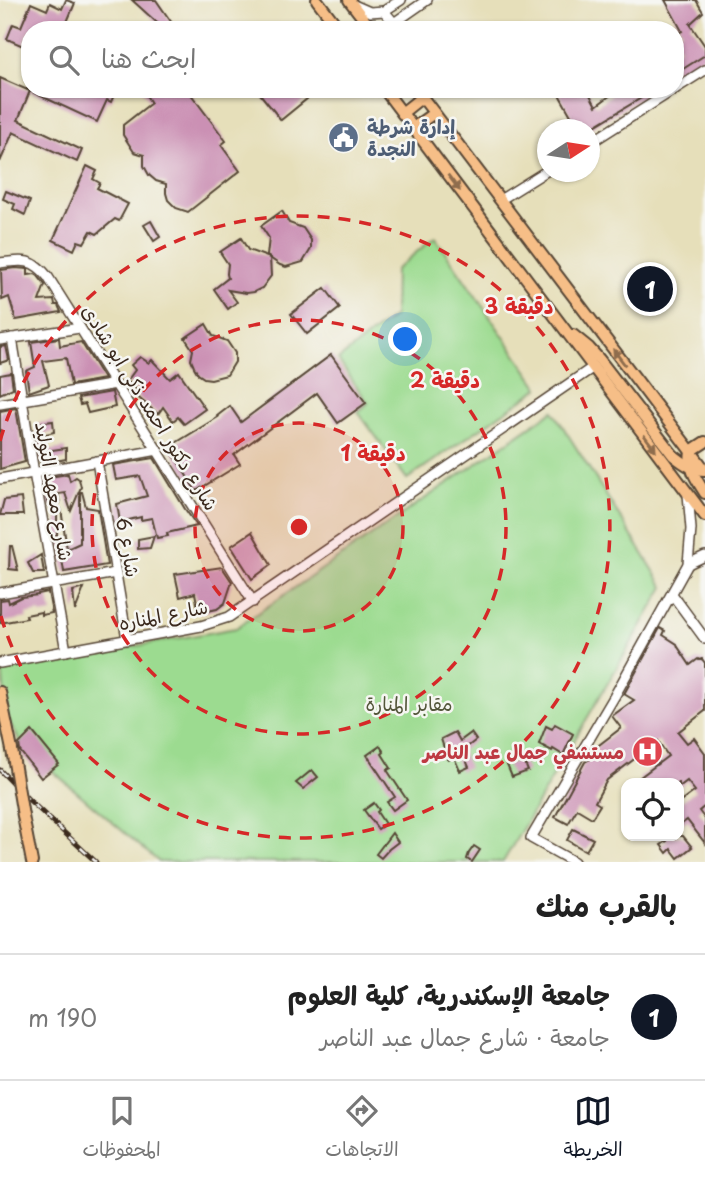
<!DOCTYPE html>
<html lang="ar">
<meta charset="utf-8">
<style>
body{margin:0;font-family:"Playpen Sans","Playpen Sans Arabic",sans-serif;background:#f6f6f6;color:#222;direction:rtl}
.controls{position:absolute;right:21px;bottom:21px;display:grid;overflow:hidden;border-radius:14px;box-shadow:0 2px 5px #0004}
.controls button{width:63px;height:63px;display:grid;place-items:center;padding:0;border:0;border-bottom:2px solid #e0e0e0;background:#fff;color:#222;font:35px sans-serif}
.compass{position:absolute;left:537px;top:119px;width:63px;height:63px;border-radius:50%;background:#fff;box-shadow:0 2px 5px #0004;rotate:78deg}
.you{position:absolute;left:406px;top:340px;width:24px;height:24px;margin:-18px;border:5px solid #fff;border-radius:50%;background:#1a73e8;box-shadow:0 0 0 10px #1a73e833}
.badge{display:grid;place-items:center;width:46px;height:46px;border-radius:50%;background:#111827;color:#fff;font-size:23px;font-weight:700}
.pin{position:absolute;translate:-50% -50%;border:4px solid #fff;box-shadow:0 2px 7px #0006}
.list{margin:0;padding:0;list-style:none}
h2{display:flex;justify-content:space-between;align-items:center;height:91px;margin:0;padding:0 28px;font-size:30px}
h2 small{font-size:23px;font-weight:400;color:#767676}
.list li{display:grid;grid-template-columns:46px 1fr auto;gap:21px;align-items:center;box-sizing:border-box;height:126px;padding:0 28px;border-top:2px solid #e0e0e0}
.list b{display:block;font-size:26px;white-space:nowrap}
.list p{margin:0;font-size:23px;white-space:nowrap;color:#767676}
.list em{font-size:23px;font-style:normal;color:#767676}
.icon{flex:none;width:38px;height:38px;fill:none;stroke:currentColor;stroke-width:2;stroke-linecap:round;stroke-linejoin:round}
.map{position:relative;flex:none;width:705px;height:862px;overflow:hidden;direction:ltr}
.search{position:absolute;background:#fff;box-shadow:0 2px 5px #0004;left:21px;right:21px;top:21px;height:77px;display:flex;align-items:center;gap:18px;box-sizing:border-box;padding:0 24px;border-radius:28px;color:#767676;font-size:26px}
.sheet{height:217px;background:#fff}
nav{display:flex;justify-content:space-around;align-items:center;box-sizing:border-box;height:98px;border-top:2px solid #e0e0e0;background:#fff;font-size:19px;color:#767676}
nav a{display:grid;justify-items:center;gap:4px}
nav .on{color:#111827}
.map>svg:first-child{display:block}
</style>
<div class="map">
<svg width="705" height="862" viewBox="0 0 705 862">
<rect width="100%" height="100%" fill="#f6f6f2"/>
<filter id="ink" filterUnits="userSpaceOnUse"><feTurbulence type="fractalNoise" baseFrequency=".0143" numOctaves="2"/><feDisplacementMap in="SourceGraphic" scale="14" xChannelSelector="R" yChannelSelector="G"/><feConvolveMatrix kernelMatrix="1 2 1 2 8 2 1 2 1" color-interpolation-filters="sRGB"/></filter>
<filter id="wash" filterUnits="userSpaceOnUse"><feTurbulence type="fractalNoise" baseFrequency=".00686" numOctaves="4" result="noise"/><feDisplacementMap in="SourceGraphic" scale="28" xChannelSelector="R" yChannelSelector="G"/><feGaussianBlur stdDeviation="1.57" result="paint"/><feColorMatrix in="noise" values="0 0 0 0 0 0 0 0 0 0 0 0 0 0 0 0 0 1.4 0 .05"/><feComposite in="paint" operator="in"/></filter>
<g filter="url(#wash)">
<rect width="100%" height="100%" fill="#e6dfba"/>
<g fill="#9cdb90" stroke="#6c8257" stroke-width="2">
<polygon points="435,237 539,388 407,479 358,412 368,403 338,360 394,316 395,270"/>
<polygon points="553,411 664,587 503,862 159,862 22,745 8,720 2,670 236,628"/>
</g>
<g id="blocks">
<g fill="#cb90b4">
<polygon points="66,0 75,3 67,22 70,23 67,30 30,30 23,46 7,39 13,24 21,27 31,3 47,10 50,3 62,9"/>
<polygon points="132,0 156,0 174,26 169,30 165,30"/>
<polygon points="665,0 696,0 703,12 690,24 705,46 705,55 675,74 675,52 680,48 675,42 675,35 682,31"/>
<polygon points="0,78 30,91 18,120 82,150 77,162 13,132 0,162"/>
<polygon points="26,89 107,89 114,95 111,102 107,100 97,122"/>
<polygon points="142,89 187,89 226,141 221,145 240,171 188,212 176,208 168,200 166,193 166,184 156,181 149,175 144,166 144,155 134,152 123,135 123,125 151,103"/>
<polygon points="256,89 301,89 308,98 281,120"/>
<polygon points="556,89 587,89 596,106 619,89 643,89 646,95 588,130 579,130"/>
<polygon points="87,166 97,171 93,179 100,183 97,188 128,204 119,221 115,219 97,234 91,231 84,243 78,241 74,250 53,240"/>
<polygon points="6,191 30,201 25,215 13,209 15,204 3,199"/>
<polygon points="282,211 289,223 303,228 311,240 311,249 303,262 286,267 280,265 267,256 269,238 261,226"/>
<polygon points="151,221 160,237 154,241 144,225"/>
<polygon points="241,238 248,250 270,258 271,276 262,288 254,292 246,293 228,290 237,302 228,309 214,289 228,278 227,274 228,264 220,252"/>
<polygon points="15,268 28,269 28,275 35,274 38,276 45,285 39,301 54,300 55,305 58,305 61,312 16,320 9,297 2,300 1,270"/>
<polygon points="325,288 340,308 307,334 291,314"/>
<polygon points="206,324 213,336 227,341 235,353 235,362 227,375 211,379 204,378 198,374 194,367 191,360 193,350 185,338"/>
<polygon points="59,338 60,346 81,342 104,379 71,385 66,358 43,361 49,385 29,392 26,371 35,367 31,342"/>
<polygon points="6,346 9,360 0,363 0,347"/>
<polygon points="331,355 366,403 338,423 317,393 234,455 240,464 196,491 169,447 218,417 217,416 230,406 241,422"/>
<polygon points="140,357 149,363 152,360 170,379 179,372 205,409 184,424 178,417 173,421 163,407 158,414 134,394 137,390 127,381 135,370 131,365"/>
<polygon points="11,373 13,388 0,394 0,375"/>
<polygon points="112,392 115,407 88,413 85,404 80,405 78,398"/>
<polygon points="16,408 25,462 0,469 0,411"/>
<polygon points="53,421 54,432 42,435 46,451 66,448 66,459 41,464 35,438 39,423"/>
<polygon points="154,458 185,509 197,526 167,533 168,536 157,538 152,518 141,520 141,517 120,522 117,504 147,496 140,476 116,480 113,465"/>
<polygon points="68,474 70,481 76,477 79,479 81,487 71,511 65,493 58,494 60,503 48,506 43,478"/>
<polygon points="80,492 82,492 86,507 98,509 107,565 64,572 60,546 57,547 54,536 57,535 57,509 61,509 67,549 80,543"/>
<polygon points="21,498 23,515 0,515 4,500"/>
<polygon points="252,532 271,565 252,579 231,546"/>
<polygon points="154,536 150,548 138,549 138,539"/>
<polygon points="10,546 12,546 18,570 9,569"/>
<polygon points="41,555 44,573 33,573 28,563"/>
<polygon points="222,567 232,582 225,603 217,609 199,613 195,593 180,597 175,574"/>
<polygon points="84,588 75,611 73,591"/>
<polygon points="48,592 52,613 41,615 41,612 26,615 27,618 0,623 0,600 8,599 9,603 21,597 38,595 38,594"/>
<polygon points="660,628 665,631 663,635 677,644 678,647 690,665 698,659 699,660 702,659 705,663 705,711 678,732 687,743 694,738 705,753 705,806 699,811 705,819 705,843 687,820 679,826 679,803 695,791 687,781 679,787 679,783 643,783 639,778 668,756 658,741 607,780 595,802 600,805 592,818 577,809 568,824 555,817 585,762 598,754 595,748 621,728 612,716 634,700 624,694"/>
<polygon points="555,724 573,734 563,755 553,749 552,751 539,744 546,726 552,729"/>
<polygon points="32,731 59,764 41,778 20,751 19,744"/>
<polygon points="455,732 460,741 471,733 476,740 462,751 469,767 460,771 454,757 448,760 441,739"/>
<polygon points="380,746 384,752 382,754 391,768 387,770 407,800 393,810 387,802 395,797 367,755"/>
<polygon points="523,759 528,771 512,777 507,765"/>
<polygon points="312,770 318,777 303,789 296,783"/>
<polygon points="374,803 379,810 377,812 385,824 378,829 364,810"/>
<polygon points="573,829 593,839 586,851 567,840"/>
<polygon points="392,833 398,842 389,849 381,858 376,854"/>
<polygon points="663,836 683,836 692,847 678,858 671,849 667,853 661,845 667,841"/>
<polygon points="474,846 480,850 472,862 467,859 469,853"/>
</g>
</g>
</g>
<g filter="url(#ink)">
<use href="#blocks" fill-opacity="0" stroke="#554535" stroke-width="2"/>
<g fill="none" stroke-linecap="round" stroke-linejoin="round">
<defs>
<g id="minor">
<polyline points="354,5 370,12 384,11 394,23"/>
<polyline points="384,11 401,0"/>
<polyline points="391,30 394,23 427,0"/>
<polyline points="675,89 705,70"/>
<polyline points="590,143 675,89"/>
<polyline points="500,200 548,170"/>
<path d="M0,263C22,260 33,258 48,277L253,602"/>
<polyline points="12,338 34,473 66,651"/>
<polyline points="0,340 80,328"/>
<polyline points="0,404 116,384"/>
<polyline points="97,461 127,639"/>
<polyline points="0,479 158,450"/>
<polyline points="688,564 705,556"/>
<polyline points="0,593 116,573"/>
<polyline points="672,594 705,639"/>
<polyline points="0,663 201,626 229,617 592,368"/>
<polyline points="574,862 531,838 614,697 688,564 691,529 688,494"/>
</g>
<g id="major">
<polyline points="317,0 340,30"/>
<polyline points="349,0 372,30"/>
<polyline points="384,89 705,516"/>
<polyline points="416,89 705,470"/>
<polyline points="402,113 422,97"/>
<polyline points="413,128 434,113"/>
<path d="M573,335L589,348L599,359L673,455C683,463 692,470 705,470"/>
<path d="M705,442L691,451C688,468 696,479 705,493"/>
<polyline points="0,692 12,750"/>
<polyline points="23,816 32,862"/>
</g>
</defs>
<use href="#minor" stroke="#554535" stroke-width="12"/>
<use href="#major" stroke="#554535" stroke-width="14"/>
<use href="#minor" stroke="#fff" stroke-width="9"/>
<use href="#major" stroke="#f6be87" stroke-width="10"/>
<defs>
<polyline id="rail" points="0,770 28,799 96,862"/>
</defs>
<use href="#rail" stroke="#3b2a1e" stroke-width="5"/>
<use href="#rail" stroke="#f6f6f2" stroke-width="2.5" stroke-dasharray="8" stroke-linecap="butt"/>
<defs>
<polyline id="major-bridge" points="12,750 23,816"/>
</defs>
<use href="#major-bridge" stroke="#554535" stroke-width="14" stroke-linecap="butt"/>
<use href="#major-bridge" stroke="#f6be87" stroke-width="10"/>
</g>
<defs><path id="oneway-solid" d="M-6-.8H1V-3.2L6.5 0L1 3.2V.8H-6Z" transform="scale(1.75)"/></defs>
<g fill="#8f6d4d">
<use href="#oneway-solid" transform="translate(454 183) rotate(53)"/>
<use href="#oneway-solid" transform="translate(619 357) rotate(-127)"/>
<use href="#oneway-solid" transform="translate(650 443) rotate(53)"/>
</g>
</g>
<circle cx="299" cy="527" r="104" fill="#d62828" fill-opacity=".12"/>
<g fill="none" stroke="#d62828" stroke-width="3.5" stroke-dasharray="12 9">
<circle cx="299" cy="527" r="104"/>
<circle cx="299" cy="527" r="207"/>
<path d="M0 441A311 311 0 1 1 0 613"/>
</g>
<defs>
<symbol id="civic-disc" viewBox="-11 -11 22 22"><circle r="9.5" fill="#5c6f8a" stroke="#f6f6f2"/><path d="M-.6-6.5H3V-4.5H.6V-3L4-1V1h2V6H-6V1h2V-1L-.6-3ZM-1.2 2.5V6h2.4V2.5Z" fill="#fff"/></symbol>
<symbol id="hospital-disc" viewBox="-11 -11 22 22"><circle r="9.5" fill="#e0444e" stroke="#f6f6f2"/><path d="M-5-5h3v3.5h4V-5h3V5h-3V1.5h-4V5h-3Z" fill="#fff"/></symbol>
</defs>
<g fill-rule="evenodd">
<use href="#civic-disc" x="326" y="120" width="35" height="35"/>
<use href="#hospital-disc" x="630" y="734" width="35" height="35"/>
</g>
<g text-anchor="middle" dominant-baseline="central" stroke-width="5" stroke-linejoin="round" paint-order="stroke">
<g font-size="19" font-weight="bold" fill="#4e5e75" stroke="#f6f6f2" text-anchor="start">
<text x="367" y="126">إدارة شرطة<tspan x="367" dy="22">النجدة</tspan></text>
</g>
<g font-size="19" fill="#3b2a1e" stroke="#f6f6f2">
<text transform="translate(151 407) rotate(58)">شارع دكتور احمد ذكى ابو شادى</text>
<text transform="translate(55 491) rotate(80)">شارع معهد التوليد</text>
<text transform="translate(129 547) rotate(80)">شارع 6</text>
<text transform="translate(163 614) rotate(-11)">شارع المناره</text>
</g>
<g font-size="19" fill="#53563a" stroke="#f6f6f2">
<text x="409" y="703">مقابر المنارة</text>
</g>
<g font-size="19" font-weight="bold" fill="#be3a42" stroke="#f6f6f2" text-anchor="end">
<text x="624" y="751">مستشفي جمال عبد الناصر</text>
</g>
</g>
<circle cx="299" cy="527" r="10" fill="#d62828" stroke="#f6f6f2" stroke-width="3.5"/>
<g font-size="21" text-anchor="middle" font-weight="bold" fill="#d62828" stroke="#f6f6f2" stroke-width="5" stroke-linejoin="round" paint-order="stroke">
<text x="519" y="314">3 دقيقة</text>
<text x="445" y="388">2 دقيقة</text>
<text x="373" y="461">1 دقيقة</text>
</g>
</svg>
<div class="controls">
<button><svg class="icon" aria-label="locate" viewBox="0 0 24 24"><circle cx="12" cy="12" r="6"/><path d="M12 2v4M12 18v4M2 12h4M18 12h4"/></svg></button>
</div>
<svg class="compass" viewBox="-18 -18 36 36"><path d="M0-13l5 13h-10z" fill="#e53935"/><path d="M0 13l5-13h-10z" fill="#767676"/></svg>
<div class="you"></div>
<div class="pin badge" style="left:650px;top:289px">1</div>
<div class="search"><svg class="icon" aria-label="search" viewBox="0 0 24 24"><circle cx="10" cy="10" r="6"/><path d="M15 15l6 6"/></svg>ابحث هنا</div>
</div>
<section class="sheet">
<h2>بالقرب منك<small></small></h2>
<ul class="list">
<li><span class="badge">1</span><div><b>جامعة الإسكندرية، كلية العلوم</b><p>جامعة · شارع جمال عبد الناصر</p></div><em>190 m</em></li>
</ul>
</section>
<nav>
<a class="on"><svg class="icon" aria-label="map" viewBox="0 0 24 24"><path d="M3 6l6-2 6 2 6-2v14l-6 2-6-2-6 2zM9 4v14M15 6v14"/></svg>الخريطة</a>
<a><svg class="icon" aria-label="directions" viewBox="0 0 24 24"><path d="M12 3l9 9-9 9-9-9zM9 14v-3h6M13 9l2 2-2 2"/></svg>الاتجاهات</a>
<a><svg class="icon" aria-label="saved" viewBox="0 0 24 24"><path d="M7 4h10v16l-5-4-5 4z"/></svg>المحفوظات</a>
</nav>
